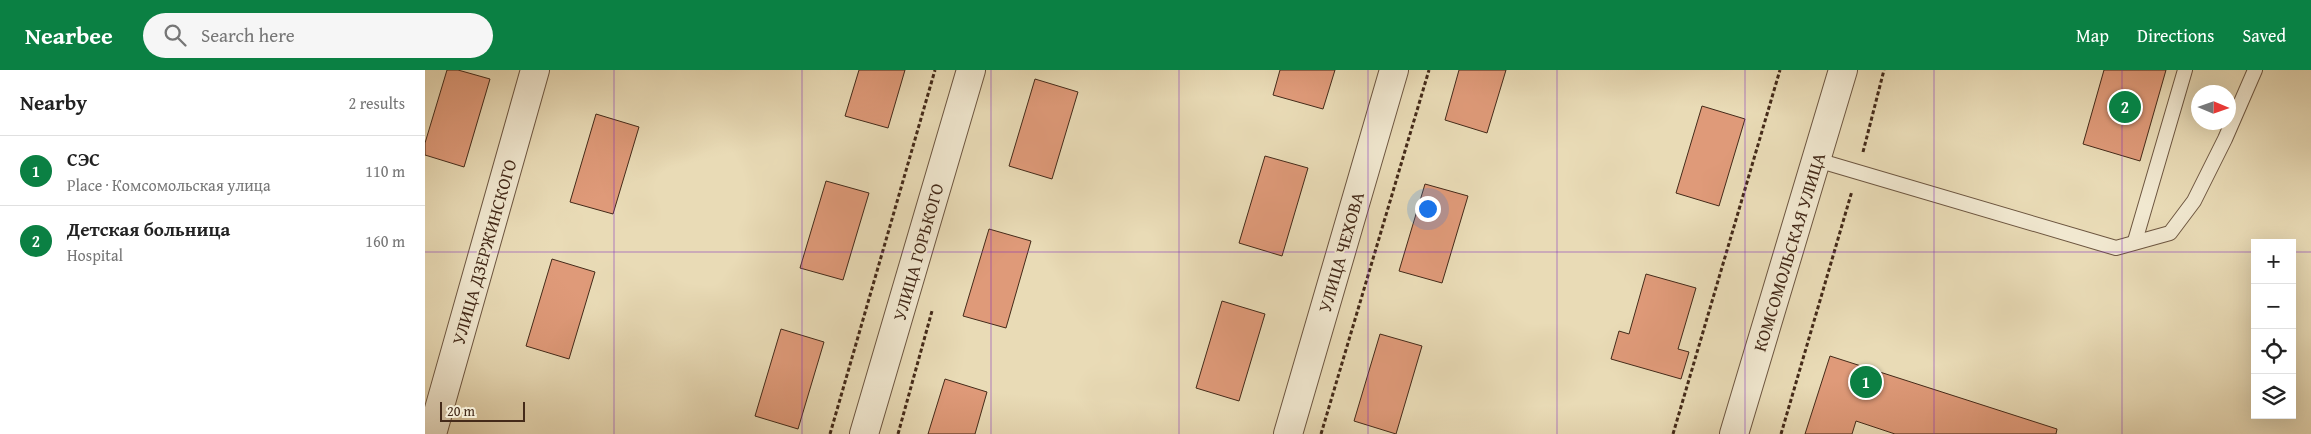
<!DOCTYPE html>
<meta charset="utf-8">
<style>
body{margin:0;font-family:"Gentium Book Plus",serif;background:#f6f6f6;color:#222}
.controls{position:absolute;right:15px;bottom:15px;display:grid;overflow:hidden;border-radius:0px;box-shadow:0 5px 20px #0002}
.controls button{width:45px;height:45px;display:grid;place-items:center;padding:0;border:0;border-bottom:1px solid #e0e0e0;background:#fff;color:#222;font:25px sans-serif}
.compass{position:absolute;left:1766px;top:15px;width:45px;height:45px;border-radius:50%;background:#fff;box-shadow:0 5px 20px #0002;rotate:92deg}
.scale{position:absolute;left:15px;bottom:12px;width:85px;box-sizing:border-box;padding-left:5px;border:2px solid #442a19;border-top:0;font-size:14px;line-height:18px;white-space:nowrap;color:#442a19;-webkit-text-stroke:4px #f1e8d0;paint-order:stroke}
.you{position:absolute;left:1002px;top:138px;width:18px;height:18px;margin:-12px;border:4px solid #fff;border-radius:50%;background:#1a73e8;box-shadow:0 0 0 8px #1a73e833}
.badge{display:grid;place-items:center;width:32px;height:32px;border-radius:50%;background:#0b8043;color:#fff;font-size:16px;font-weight:700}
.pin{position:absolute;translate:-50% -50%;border:2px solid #fff;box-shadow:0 1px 5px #0006}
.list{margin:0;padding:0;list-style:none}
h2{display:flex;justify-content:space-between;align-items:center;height:65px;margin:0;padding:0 20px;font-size:21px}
h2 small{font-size:16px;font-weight:400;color:#767676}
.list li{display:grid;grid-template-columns:32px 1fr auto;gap:15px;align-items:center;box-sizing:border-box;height:70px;padding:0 20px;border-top:1px solid #e0e0e0}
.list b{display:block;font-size:19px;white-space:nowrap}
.list p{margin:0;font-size:16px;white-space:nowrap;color:#767676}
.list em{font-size:16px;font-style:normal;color:#767676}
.icon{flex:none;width:28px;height:28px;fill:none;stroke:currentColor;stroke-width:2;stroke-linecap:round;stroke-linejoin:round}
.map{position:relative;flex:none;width:1886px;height:364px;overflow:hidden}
header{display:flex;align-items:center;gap:30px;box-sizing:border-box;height:70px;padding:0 25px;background:#0b8043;color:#fff}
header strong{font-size:24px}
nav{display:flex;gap:28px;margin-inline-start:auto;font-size:18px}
.search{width:350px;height:45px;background:#f6f6f6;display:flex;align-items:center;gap:12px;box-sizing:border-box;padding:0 18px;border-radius:28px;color:#767676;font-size:19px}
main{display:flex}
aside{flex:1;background:#fff}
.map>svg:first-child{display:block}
</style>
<header>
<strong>Nearbee</strong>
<div class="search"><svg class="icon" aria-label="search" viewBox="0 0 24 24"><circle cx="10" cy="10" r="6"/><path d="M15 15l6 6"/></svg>Search here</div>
<nav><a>Map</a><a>Directions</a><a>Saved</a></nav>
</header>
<main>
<aside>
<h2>Nearby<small>2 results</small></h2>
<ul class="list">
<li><span class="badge">1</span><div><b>СЭС</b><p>Place · Комсомольская улица</p></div><em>110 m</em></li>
<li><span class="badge">2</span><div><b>Детская больница</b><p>Hospital</p></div><em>160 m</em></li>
</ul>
</aside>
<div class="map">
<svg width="1886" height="364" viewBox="0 0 1886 364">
<rect width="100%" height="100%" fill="#e9dbb6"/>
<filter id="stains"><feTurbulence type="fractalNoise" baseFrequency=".004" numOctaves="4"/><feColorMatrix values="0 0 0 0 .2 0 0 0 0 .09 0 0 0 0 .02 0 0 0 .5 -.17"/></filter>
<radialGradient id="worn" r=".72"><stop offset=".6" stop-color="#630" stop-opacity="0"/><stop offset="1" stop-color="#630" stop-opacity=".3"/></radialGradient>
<g fill="#df9a79" stroke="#442a19">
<polygon points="22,0 33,0 65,9 39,97 0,85 0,73"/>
<polygon points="434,0 480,0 463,58 420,46"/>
<polygon points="855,0 910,0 898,39 848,25"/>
<polygon points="1034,0 1081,0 1062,63 1020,50"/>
<polygon points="1679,0 1741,0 1715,91 1658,74"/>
<polygon points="610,9 653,22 627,109 584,96"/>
<polygon points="1277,36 1320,49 1294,136 1251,123"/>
<polygon points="171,44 214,57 188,144 145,132"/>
<polygon points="840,86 883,98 857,186 814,173"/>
<polygon points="401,111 444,123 418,210 375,198"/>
<polygon points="1000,114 1043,126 1017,213 974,201"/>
<polygon points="564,159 606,171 581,258 538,246"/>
<polygon points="127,189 170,202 144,289 101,276"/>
<polygon points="1221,204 1271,218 1253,279 1264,282 1256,309 1186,289 1194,261 1204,264"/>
<polygon points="797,231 840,244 814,331 771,318"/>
<polygon points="356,259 399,272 373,359 330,346"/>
<polygon points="955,264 997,276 971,364 929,351"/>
<polygon points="1405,286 1632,359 1631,364 1470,364 1431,351 1427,364 1380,364"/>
<polygon points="520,309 562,322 550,364 503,364"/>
</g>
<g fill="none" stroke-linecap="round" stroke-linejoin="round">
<defs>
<g id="service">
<polyline points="1392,90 1691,178 1745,163 1769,131 1800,69 1830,0"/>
<polyline points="1710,171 1760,0"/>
</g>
<g id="minor">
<polyline points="7,364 110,0"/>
<polyline points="439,364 546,0"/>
<polyline points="863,364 969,0"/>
</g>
<polyline id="tertiary" points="1309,364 1418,0"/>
</defs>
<use href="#service" stroke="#6d5640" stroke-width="16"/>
<use href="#minor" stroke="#6d5640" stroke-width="30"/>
<use href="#tertiary" stroke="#6d5640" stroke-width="30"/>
<g stroke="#442a19" stroke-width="3" stroke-dasharray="4 2.5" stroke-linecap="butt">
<polyline points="1438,82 1459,0"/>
<polyline points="405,364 510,0"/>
<polyline points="473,364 507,241"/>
<polyline points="896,364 1004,0"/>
<polyline points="1248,364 1355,0"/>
<polyline points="1356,364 1427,121"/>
</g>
<use href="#service" stroke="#f1e8d0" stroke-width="14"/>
<use href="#minor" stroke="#f1e8d0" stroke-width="28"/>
<use href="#tertiary" stroke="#f1e8d0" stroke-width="28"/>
</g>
<path fill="none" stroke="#7b2cbf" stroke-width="1" stroke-opacity="0.55" d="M189,0V364M377,0V364M566,0V364M754,0V364M943,0V364M1132,0V364M1320,0V364M1509,0V364M1697,0V364M0,182H1830M1867,182H1886"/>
<g text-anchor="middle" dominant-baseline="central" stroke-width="4" stroke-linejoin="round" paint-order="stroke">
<g font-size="18" fill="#442a19" stroke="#f1e8d0">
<text transform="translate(59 182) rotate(-74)">УЛИЦА ДЗЕРЖИНСКОГО</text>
<text transform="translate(493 182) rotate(-74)">УЛИЦА ГОРЬКОГО</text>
<text transform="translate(916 182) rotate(-74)">УЛИЦА ЧЕХОВА</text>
<text transform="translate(1364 182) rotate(-73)">КОМСОМОЛЬСКАЯ УЛИЦА</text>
</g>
</g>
<rect width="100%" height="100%" filter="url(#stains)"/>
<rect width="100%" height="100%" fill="url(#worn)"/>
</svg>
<div class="controls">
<button>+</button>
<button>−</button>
<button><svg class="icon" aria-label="locate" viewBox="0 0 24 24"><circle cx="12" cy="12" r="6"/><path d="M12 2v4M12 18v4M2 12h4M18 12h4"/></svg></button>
<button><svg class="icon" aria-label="layers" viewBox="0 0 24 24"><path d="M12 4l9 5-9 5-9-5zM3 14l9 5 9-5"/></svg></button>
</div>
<svg class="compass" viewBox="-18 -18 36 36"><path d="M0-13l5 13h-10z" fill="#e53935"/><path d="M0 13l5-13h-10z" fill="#767676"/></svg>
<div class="scale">20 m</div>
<div class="you"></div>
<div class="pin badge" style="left:1441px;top:312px">1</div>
<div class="pin badge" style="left:1700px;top:37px">2</div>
</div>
</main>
